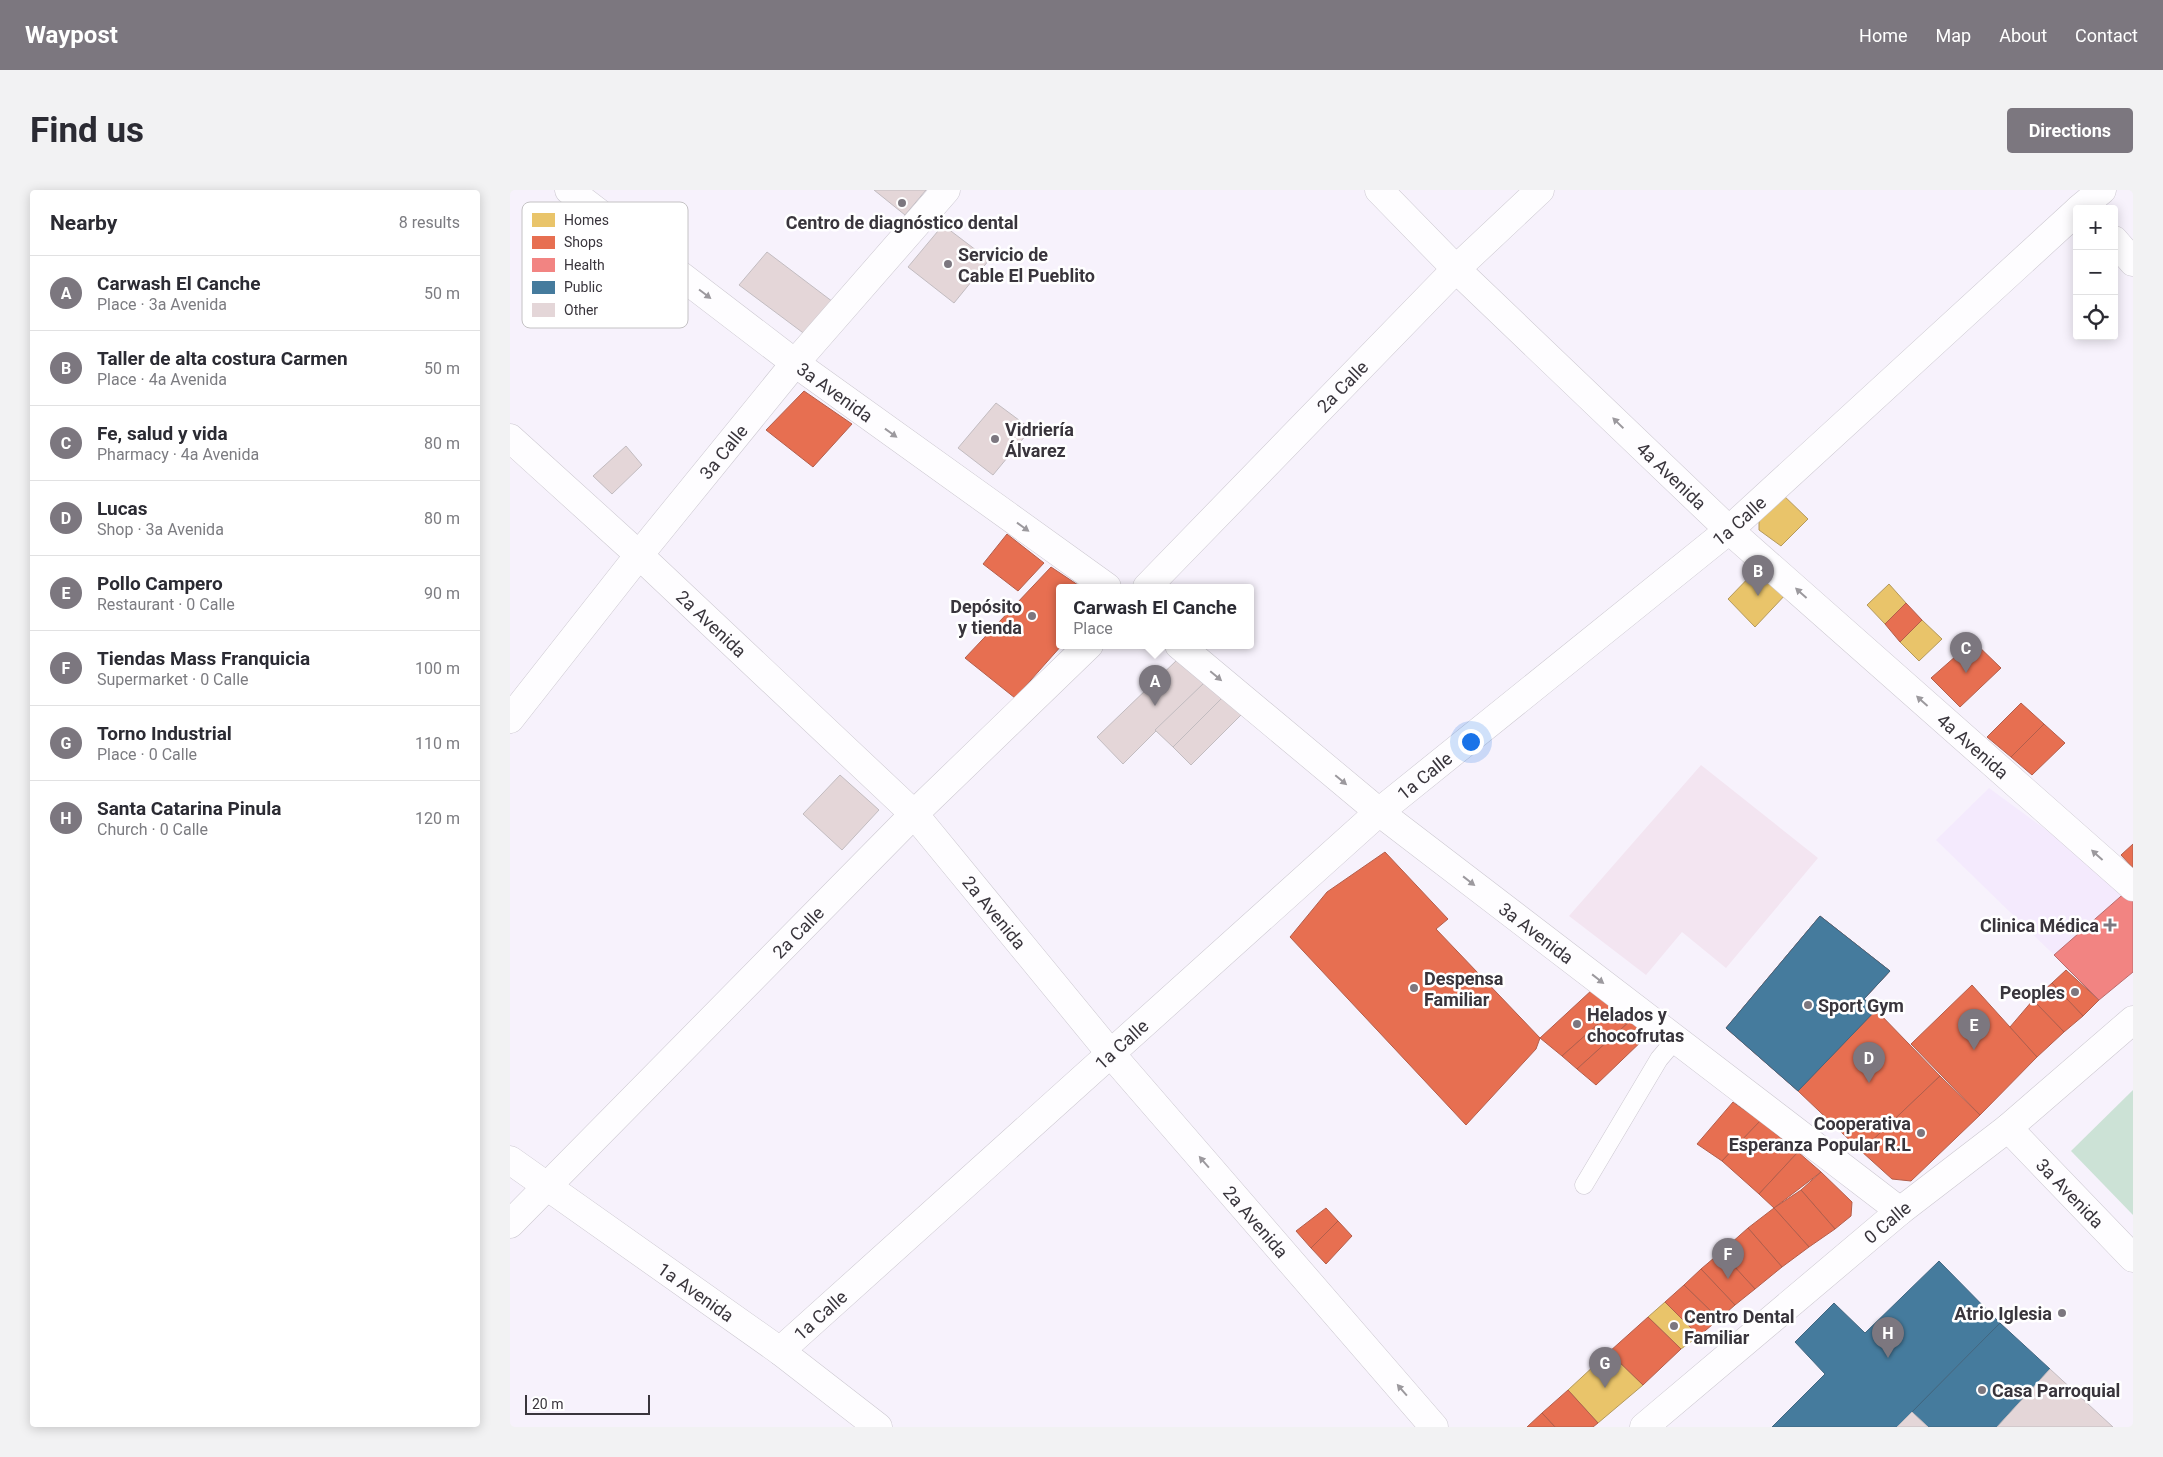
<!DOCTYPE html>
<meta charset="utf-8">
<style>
body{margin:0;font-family:Roboto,sans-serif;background:#f2f2f3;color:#2b2b33}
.controls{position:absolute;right:15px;top:15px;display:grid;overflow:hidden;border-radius:5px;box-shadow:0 2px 12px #0003}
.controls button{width:45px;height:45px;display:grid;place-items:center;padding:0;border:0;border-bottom:1px solid #e1e1e2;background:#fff;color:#2b2b33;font:25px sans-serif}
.scale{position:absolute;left:15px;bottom:12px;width:125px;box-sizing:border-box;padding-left:5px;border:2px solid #39353c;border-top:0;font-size:14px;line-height:18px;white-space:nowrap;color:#39353c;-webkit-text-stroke:4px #fff;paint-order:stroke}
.you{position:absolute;left:960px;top:551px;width:18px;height:18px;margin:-12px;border:4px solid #fff;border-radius:50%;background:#1a73e8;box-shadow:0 0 0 8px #1a73e833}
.badge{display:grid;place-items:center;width:32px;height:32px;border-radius:50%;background:#7c777f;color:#fff;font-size:16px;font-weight:700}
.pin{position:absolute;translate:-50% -41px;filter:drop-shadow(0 1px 2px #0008)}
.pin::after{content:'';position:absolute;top:26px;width:18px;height:15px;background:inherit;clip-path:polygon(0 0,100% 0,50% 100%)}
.popup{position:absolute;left:546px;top:394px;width:198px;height:65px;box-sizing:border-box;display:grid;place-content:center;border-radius:5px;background:#fff;filter:drop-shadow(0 1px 4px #0005);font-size:16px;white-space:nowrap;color:#7c7c81}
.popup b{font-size:19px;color:#2b2b33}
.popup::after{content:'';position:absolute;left:50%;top:100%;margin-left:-10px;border:10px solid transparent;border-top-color:#fff}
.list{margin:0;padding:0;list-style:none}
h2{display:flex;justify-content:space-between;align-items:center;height:65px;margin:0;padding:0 20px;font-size:21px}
h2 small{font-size:16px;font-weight:400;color:#7c7c81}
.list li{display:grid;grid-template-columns:32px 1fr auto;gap:15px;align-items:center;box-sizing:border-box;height:75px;padding:0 20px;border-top:1px solid #e1e1e2}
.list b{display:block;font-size:19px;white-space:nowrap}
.list p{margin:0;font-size:16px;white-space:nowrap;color:#7c7c81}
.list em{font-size:16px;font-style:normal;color:#7c7c81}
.icon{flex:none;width:28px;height:28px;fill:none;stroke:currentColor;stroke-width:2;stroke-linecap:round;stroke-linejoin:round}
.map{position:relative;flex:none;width:1623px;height:1237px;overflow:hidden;border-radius:5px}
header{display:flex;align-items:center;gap:30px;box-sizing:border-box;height:70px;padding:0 25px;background:#7c777f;color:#fff}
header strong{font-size:24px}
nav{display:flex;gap:28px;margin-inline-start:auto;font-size:18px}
.intro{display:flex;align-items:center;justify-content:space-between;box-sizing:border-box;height:120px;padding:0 30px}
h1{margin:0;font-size:35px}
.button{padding:12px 22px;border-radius:5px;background:#7c777f;color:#fff;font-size:18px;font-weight:700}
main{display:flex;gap:30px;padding:0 30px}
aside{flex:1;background:#fff;border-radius:5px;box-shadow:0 2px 12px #0003}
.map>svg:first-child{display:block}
</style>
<header>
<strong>Waypost</strong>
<nav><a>Home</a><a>Map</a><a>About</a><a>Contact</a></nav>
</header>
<div class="intro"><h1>Find us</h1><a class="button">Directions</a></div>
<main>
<aside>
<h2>Nearby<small>8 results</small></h2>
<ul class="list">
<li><span class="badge">A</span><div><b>Carwash El Canche</b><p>Place · 3a Avenida</p></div><em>50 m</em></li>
<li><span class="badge">B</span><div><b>Taller de alta costura Carmen</b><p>Place · 4a Avenida</p></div><em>50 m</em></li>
<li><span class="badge">C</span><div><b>Fe, salud y vida</b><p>Pharmacy · 4a Avenida</p></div><em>80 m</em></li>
<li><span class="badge">D</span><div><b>Lucas</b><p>Shop · 3a Avenida</p></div><em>80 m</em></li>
<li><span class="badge">E</span><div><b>Pollo Campero</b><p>Restaurant · 0 Calle</p></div><em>90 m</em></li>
<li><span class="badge">F</span><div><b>Tiendas Mass Franquicia</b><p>Supermarket · 0 Calle</p></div><em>100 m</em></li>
<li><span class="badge">G</span><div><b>Torno Industrial</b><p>Place · 0 Calle</p></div><em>110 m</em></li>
<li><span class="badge">H</span><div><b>Santa Catarina Pinula</b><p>Church · 0 Calle</p></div><em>120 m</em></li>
</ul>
</aside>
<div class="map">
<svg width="1623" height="1237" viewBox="0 0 1623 1237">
<rect width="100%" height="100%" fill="#f7f2fc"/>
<polygon fill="#f4eafd" points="1479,598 1618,700 1544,765 1426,650"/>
<polygon fill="#f3e5f1" points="1191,575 1308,668 1216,778 1172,742 1136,785 1059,726"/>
<polygon fill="#cce2d6" points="1623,900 1623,1025 1561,961"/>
<g fill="#e9c46a" stroke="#b4995c">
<polygon points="1270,302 1298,329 1271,356 1249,340 1249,324"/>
<polygon points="1249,377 1278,402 1245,437 1218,409"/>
<polygon points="1379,394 1396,413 1375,434 1357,415"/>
<polygon points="1412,430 1432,449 1409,471 1390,452"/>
<polygon points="1155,1112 1189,1146 1171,1159 1138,1127"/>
<polygon points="1099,1162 1133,1195 1088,1233 1058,1200"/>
</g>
<g fill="#e76f51" stroke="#b35e4b">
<polygon points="294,201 342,234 303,277 256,240"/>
<polygon points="497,344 534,373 508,401 473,374"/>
<polygon points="541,377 571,397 550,397 550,455 552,455 505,508 455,468"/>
<polygon points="1396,413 1412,430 1390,452 1375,434"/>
<polygon points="1463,451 1491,478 1450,517 1421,488"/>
<polygon points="1511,513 1534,534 1501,567 1477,547"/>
<polygon points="1534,534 1555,553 1522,585 1501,567"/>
<polygon points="1623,654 1623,678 1611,665"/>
<polygon points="875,662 938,729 926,739 1030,848 1026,859 956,935 780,747 817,702"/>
<polygon points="1310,726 1380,781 1354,809 1366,820 1288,901 1216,838"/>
<polygon points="1556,780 1589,810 1573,826 1542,793"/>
<polygon points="1542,793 1573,826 1554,842 1523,810"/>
<polygon points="1462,795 1527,867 1470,925 1401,854"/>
<polygon points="1083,799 1105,819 1052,866 1030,848"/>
<polygon points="1523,810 1554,842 1527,867 1500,837"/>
<polygon points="1105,819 1120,831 1067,879 1052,866"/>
<polygon points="1366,820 1430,886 1351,961 1288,901"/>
<polygon points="1120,831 1138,845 1086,895 1067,879"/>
<polygon points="1430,886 1470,925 1401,991 1382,989 1351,961"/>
<polygon points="1223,912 1250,931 1212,971 1187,954"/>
<polygon points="1250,931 1288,962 1249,1004 1212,971"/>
<polygon points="1288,962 1311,982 1264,1018 1249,1004"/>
<polygon points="1311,982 1342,1012 1341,1026 1325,1039 1291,1000"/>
<polygon points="1291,1000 1325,1039 1299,1057 1264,1018"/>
<polygon points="816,1018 828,1031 801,1058 786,1041"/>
<polygon points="1264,1018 1299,1057 1272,1077 1238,1038"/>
<polygon points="828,1031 842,1046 816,1074 801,1058"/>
<polygon points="1238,1038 1272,1077 1245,1099 1211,1062"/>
<polygon points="1211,1062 1245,1099 1225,1115 1191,1079"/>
<polygon points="1191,1079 1225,1115 1209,1129 1174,1095"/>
<polygon points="1174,1095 1209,1129 1189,1146 1155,1112"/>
<polygon points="1138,1127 1171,1159 1133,1195 1099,1162"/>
<polygon points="1058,1200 1088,1233 1083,1237 1045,1237 1032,1223"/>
<polygon points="1032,1223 1045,1237 1017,1237"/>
</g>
<polygon fill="#f28482" stroke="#ba6c6d" points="1618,700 1623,705 1623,782 1589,810 1544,765"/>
<g fill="#457b9d" stroke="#416680">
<polygon points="1310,726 1380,781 1354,809 1366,820 1288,901 1216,838"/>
<polygon points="1429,1071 1490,1133 1402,1222 1387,1237 1262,1237 1315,1184 1285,1152 1324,1113 1355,1143"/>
<polygon points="1490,1133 1540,1179 1487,1237 1418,1237 1402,1222"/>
</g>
<g fill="#e4d6d8" stroke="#c2bcc0">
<polygon points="364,0 416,0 395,25"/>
<polygon points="433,35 479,70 444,113 398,77"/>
<polygon points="257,62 327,115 300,148 229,95"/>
<polygon points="486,213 521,239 483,285 448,258"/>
<polygon points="116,256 132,275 102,304 83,286"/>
<polygon points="668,469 695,492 613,574 587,547"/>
<polygon points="695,492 713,507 663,557 645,540"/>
<polygon points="713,507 732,524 681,575 663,557"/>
<polygon points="330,585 369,620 332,660 293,624"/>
<polygon points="1540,1179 1603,1237 1487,1237"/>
<polygon points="1402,1222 1418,1237 1387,1237"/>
</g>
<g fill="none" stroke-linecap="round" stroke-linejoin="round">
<defs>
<polyline id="service" points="1074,995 1149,869 1166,849"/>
<g id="minor">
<path id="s1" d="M59,0L285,173L597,397"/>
<path id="s2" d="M869,0L946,79L1219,340L1623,697"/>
<polyline points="1569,19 1592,0"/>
<polyline points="1604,50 1623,72"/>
<path id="s3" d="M0,248L129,365L404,624L601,864L924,1237"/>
<path id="s4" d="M637,397L946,79L1030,0"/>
<path id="s5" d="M669,455L869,622L1390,1021"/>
<path id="s6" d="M0,529L129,365L285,173L436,0"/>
<path id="s7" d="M1498,938L1623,1068"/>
<path id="s8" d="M0,970L270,1161L368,1237"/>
<path id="s9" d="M0,1034L404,624L579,455"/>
<path id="s10" d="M270,1161L869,622L1219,340L1567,21"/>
</g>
<g id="tertiary">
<path id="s11" d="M1134,1237L1390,1021L1498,938L1623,830"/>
</g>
</defs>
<use href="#service" stroke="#ccc8d0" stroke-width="19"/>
<use href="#minor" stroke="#ccc8d0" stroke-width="29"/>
<use href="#tertiary" stroke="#ccc8d0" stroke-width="29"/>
<use href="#service" stroke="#fefdff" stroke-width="18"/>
<use href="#minor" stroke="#fefdff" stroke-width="28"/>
<use href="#tertiary" stroke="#fefdff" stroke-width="28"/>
</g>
<defs><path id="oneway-solid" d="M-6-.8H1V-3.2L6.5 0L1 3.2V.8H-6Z" transform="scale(1.25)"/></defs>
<g fill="#9c999e">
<use href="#oneway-solid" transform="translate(195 104) rotate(37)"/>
<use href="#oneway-solid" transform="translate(1108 233) rotate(-136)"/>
<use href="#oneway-solid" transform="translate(381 243) rotate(36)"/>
<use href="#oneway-solid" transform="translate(513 337) rotate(36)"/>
<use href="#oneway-solid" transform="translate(1291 403) rotate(-138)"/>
<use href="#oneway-solid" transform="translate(706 486) rotate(40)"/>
<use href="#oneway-solid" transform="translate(1412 511) rotate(-138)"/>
<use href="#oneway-solid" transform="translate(831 590) rotate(40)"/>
<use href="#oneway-solid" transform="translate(1587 665) rotate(-138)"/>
<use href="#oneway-solid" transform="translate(959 691) rotate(38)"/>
<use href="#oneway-solid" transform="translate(1088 789) rotate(38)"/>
<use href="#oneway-solid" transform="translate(694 972) rotate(-131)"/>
<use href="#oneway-solid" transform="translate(892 1200) rotate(-131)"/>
</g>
<g fill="#7c777f" stroke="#fff" stroke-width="2">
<circle cx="392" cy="13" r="5"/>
<circle cx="438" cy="74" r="5"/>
<circle cx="485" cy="249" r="5"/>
<circle cx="522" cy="426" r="5"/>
<path d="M1597.5 727.5h5v5h5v5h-5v5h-5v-5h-5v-5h5z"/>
<circle cx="904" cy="798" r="5"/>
<circle cx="1565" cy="802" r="5"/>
<circle cx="1298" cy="815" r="5"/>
<circle cx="1067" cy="834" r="5"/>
<circle cx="1411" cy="943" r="5"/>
<circle cx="1552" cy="1123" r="5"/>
<circle cx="1164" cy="1136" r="5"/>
<circle cx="1472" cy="1200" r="5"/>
</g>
<g text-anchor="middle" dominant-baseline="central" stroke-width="5" stroke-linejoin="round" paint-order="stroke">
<g font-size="18" font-weight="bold" fill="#39353c" stroke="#fff" text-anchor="start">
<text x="392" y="32" text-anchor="middle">Centro de diagnóstico dental</text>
<text x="448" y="64">Servicio de<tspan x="448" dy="21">Cable El Pueblito</tspan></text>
<text x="495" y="239">Vidriería<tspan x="495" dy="21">Álvarez</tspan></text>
<text x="512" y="416" text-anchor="end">Depósito<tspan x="512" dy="21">y tienda</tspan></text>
<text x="1589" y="735" text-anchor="end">Clinica Médica</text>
<text x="914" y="788">Despensa<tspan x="914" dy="21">Familiar</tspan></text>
<text x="1555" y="802" text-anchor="end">Peoples</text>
<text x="1308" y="815">Sport Gym</text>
<text x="1077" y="824">Helados y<tspan x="1077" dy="21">chocofrutas</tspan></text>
<text x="1401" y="933" text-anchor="end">Cooperativa<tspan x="1401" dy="21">Esperanza Popular R.L</tspan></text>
<text x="1542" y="1123" text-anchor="end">Atrio Iglesia</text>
<text x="1174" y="1126">Centro Dental<tspan x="1174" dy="21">Familiar</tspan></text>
<text x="1482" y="1200">Casa Parroquial</text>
</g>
<g font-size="18" fill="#39353c" stroke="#fff">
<text stroke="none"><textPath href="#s4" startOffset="280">2a Calle</textPath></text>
<text stroke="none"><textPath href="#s1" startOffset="334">3a Avenida</textPath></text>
<text stroke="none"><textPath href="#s6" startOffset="342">3a Calle</textPath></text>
<text stroke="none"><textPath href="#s2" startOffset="409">4a Avenida</textPath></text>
<text stroke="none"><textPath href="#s10" startOffset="1269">1a Calle</textPath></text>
<text stroke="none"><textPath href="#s3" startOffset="274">2a Avenida</textPath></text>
<text stroke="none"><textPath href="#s2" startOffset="814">4a Avenida</textPath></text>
<text stroke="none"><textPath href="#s10" startOffset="864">1a Calle</textPath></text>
<text stroke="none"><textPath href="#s3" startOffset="679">2a Avenida</textPath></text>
<text stroke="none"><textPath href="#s9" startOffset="410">2a Calle</textPath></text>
<text stroke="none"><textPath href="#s5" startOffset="459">3a Avenida</textPath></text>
<text stroke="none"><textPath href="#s10" startOffset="459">1a Calle</textPath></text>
<text stroke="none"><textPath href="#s7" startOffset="90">3a Avenida</textPath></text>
<text stroke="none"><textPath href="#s3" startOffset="1084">2a Avenida</textPath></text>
<text stroke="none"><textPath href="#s11" startOffset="318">0 Calle</textPath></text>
<text stroke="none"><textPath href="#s8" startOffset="228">1a Avenida</textPath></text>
<text stroke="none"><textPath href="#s10" startOffset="54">1a Calle</textPath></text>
</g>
</g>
<rect x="12" y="12" width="166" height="126" rx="8" fill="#fff" stroke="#c4c2c4" stroke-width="1"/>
<rect x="22" y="23" width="23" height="14" fill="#e9c46a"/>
<rect x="22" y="46" width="23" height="13" fill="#e76f51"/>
<rect x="22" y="68" width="23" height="14" fill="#f28482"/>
<rect x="22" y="91" width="23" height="13" fill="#457b9d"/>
<rect x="22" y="113" width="23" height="14" fill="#e4d6d8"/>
<g font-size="14" fill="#39353c">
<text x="54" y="35">Homes</text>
<text x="54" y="57">Shops</text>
<text x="54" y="80">Health</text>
<text x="54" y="102">Public</text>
<text x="54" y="125">Other</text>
</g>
</svg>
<div class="controls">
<button>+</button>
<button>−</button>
<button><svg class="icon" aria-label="locate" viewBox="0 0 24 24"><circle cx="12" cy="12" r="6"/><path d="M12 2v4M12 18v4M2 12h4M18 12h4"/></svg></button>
</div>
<div class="scale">20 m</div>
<div class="you"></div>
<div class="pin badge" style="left:645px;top:516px">A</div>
<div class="popup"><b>Carwash El Canche</b>Place</div>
<div class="pin badge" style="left:1248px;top:406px">B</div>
<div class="pin badge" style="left:1456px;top:483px">C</div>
<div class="pin badge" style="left:1359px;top:893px">D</div>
<div class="pin badge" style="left:1464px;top:860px">E</div>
<div class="pin badge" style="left:1218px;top:1089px">F</div>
<div class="pin badge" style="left:1095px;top:1198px">G</div>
<div class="pin badge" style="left:1378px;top:1168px">H</div>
</div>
</main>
